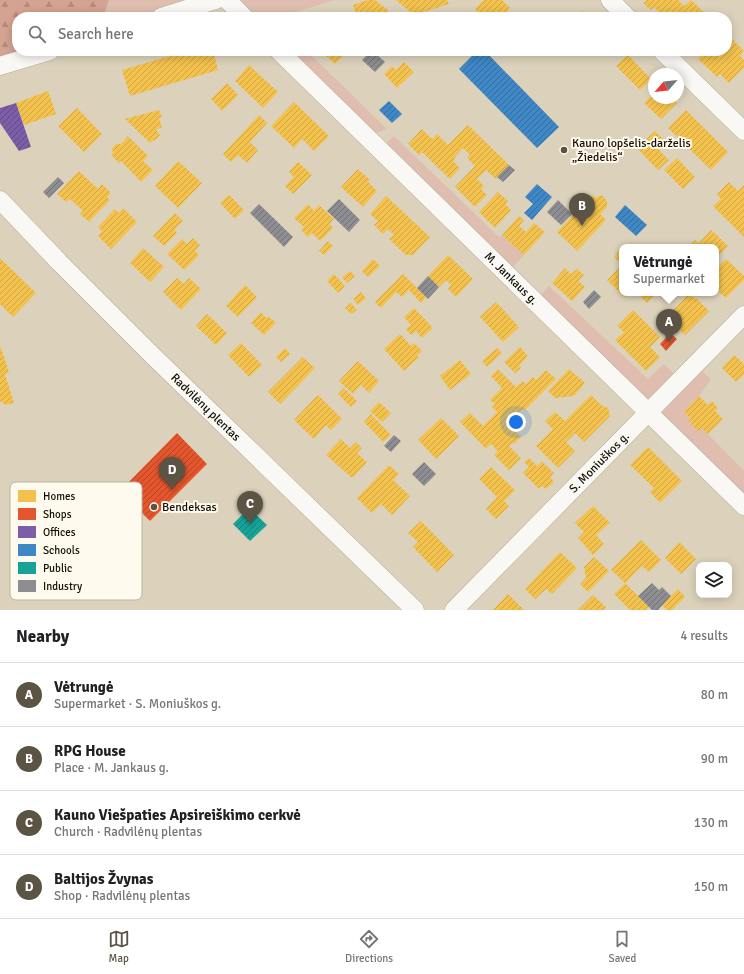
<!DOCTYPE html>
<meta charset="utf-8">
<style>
body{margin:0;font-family:Signika,sans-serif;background:#f6f6f6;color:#202124}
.controls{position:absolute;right:12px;bottom:12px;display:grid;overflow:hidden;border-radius:8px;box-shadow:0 2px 10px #0003}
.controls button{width:36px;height:36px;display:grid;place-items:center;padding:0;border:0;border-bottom:1px solid #e0e0e0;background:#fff;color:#202124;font:20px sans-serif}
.compass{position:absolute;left:648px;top:68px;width:36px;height:36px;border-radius:50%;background:#fff;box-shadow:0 2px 10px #0003;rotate:243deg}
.you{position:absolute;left:516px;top:422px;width:14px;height:14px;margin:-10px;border:3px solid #fff;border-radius:50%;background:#1a73e8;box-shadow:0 0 0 6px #1a73e833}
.badge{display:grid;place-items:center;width:26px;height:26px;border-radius:50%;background:#5b5343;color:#fff;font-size:13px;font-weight:700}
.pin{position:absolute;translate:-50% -33px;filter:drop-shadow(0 1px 2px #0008)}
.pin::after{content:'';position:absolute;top:21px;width:14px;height:12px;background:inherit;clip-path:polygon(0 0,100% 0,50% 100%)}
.popup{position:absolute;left:619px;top:244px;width:100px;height:52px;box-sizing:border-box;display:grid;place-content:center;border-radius:8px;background:#fff;filter:drop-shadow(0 1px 3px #0005);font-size:13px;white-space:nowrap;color:#757577}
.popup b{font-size:15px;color:#202124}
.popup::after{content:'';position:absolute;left:50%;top:100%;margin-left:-8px;border:8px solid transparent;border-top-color:#fff}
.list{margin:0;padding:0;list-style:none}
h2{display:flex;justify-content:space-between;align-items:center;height:52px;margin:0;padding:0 16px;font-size:17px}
h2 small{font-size:13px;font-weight:400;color:#757577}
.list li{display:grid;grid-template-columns:26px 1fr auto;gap:12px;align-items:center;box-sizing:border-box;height:64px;padding:0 16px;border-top:1px solid #e0e0e0}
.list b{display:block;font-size:15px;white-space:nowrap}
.list p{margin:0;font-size:13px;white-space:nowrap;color:#757577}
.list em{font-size:13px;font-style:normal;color:#757577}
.icon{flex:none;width:22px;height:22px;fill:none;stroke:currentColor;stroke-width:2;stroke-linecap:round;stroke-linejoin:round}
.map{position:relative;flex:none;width:744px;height:610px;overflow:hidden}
.search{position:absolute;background:#fff;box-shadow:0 2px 10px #0003;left:12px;right:12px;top:12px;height:44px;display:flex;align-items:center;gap:10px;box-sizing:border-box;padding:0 14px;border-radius:16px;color:#757577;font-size:15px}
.sheet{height:308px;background:#fff}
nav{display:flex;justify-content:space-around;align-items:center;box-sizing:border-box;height:56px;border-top:1px solid #e0e0e0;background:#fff;font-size:11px;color:#757577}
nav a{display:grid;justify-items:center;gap:2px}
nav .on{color:#5b5343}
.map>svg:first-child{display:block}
</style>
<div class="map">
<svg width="744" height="610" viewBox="0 0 744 610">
<defs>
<pattern id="forest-firs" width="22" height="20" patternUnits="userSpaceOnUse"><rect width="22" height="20" fill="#d5a391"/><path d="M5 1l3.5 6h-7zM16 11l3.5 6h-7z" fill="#b68b7b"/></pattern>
<pattern id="homes-hatch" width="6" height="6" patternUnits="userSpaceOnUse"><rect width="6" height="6" fill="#f2c14e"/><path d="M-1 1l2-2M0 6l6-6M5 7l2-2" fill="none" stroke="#cfa542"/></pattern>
<pattern id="shops-hatch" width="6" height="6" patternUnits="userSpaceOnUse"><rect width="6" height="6" fill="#e4572e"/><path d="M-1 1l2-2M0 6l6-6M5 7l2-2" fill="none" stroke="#b84625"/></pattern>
<pattern id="offices-hatch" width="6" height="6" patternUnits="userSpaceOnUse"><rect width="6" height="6" fill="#7b5ea7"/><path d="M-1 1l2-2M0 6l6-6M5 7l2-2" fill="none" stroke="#644c86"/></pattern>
<pattern id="schools-hatch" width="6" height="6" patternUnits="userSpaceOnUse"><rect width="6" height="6" fill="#3f88c5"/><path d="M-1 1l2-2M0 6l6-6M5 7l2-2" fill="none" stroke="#346e9e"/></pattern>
<pattern id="public-hatch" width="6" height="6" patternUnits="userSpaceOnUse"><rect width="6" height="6" fill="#17a398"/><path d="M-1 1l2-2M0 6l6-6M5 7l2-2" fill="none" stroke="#14837a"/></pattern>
<pattern id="industry-hatch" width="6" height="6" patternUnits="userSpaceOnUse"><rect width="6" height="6" fill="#8d8d92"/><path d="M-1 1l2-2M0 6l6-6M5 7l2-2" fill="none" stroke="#727275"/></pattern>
</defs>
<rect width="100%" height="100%" fill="#dcd2bb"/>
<g fill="#dfbeaf">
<polygon points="109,0 192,0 136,17 103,17"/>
<polygon points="243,0 335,0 279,17 252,17 239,1"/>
<polygon points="287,51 307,51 387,129 377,133 371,134"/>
<polygon points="394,136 499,237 502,235 524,255 510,270 384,146"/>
<polygon points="549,286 648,379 664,364 673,373 649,399 646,399 538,298"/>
<polygon points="701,370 711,379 699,396 684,412 691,419 689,422 698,431 702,428 744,471 744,499 662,415 663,411"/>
</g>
<polygon fill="url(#forest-firs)" points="0,0 109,0 103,17 17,17 17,51 27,51 0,60"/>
<g fill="url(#homes-hatch)">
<polygon points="368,0 375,0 388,10 390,17 357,17 353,5"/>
<polygon points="396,0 447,0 449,4 414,15"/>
<polygon points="484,0 502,0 510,8 503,16 505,17 483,17 475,9"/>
<polygon points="647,0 678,0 684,6 691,0 709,17 664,17 654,7 651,10 643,3"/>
<polygon points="582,11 589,17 576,17"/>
<polygon points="326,13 328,17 310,17 310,16"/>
<polygon points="727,34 744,51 740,56 744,60 744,67 729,83 720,74 717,77 698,59 705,51 727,51"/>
<polygon points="187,51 213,51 218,70 130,96 122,70"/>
<polygon points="321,51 348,51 335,64"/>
<polygon points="628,55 651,79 640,90 616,66"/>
<polygon points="404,62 414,72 397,88 384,74 392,66 396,70"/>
<polygon points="249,65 278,92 263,108 235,81"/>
<polygon points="227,83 238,95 222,111 211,99"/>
<polygon points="48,91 56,114 24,125 16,103"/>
<polygon points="654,93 654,98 673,98 677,103 661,119 644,103"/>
<polygon points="294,102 329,136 314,151 302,139 294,148 271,126"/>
<polygon points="77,108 102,134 84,152 58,126"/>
<polygon points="159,110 162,117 159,118 162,127 156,130 160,135 154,141 153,140 150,143 125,119"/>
<polygon points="686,110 728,152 711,170 668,128"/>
<polygon points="259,115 267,123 250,142 258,150 247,163 238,155 231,162 223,154"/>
<polygon points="468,125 509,165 496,179 486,170 477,179 484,186 481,189 487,195 475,207 455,187 475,166 467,158 470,155 463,148 454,158 455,159 453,161 460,168 450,179 422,152 419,155 408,144 422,129 432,139 437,134 448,145"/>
<polygon points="655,131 667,143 659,150 669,160 658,170 637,148"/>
<polygon points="128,136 148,156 143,161 153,170 141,182 121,161 119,163 111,155 113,153 112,148 116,144 121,144"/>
<polygon points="677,158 695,177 683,189 664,170"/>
<polygon points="178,161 202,183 178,208 155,186"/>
<polygon points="298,162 312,175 293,194 285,186 294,177 289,172"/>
<polygon points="358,169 370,180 368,182 377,191 363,207 341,187"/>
<polygon points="79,171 98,189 102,184 111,193 107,197 110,200 89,222 80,214 83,211 70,199 66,202 57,194"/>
<polygon points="729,182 738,191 744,185 744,237 713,206 721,199 717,194"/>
<polygon points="498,192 508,201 505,204 511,210 495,228 479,212"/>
<polygon points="229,195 244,210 235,219 220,203"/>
<polygon points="592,195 595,198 602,195 607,201 607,207 600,214 606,220 577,251 557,232"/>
<polygon points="386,196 430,237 413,255 406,255 389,239 394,235 388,229 383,234 374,225 378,221 370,214"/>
<polygon points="308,204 314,211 319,205 334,219 329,224 333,228 320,241 312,233 308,237 301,230 304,227 294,218"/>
<polygon points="123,208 137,222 111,249 98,236 102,231 98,227 115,209 119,213"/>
<polygon points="175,213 183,221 174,230 177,233 164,246 153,236"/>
<polygon points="519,216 524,220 519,226 526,232 534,223 545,232 524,255 502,235"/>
<polygon points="711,230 728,246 716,258 716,247 689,247 695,240 699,243"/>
<polygon points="193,238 200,245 195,251 199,255 184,270 167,254 182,239 187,244"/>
<polygon points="328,241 333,246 324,255 319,251"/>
<polygon points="143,248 164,267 150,282 130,263"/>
<polygon points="620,249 622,251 622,259 619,262 614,257"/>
<polygon points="448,255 473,279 456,297 448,289 451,285 446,280 439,287 428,276"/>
<polygon points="0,258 36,293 13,317 0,304"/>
<polygon points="373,259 380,266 368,277 362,271"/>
<polygon points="726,259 744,276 744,280 726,298 716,289 716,269"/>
<polygon points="622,265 622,293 630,293 625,298 607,280"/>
<polygon points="565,268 571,274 577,269 584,275 578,281 585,287 572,301 552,283"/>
<polygon points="350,271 355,276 347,283 342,277"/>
<polygon points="334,274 345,286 338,293 327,281"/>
<polygon points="403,274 426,297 421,303 409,290 402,297 396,292 381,308 375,302"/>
<polygon points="177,278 184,284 189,278 201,289 181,310 163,292"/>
<polygon points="245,285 257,297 238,317 226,306"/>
<polygon points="361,292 366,298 358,305 353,299"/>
<polygon points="643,293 656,293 647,303 640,296"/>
<polygon points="688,295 697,299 709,311 685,335 667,317"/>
<polygon points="496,302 519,327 503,342 480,317"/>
<polygon points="351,303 357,310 351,314 345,308"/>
<polygon points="414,308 433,328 422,338 416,331 411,335 406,329 411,325 404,317"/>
<polygon points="633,310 660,337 650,347 660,357 646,371 615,340 624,332 617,326"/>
<polygon points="261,312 266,318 268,316 276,323 264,335 251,323"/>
<polygon points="207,314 227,333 216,345 196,326"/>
<polygon points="400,334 411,346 414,343 422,351 417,356 419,357 404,371 384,349"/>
<polygon points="241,343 262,365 249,377 228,355"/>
<polygon points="520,347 528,356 519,366 521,368 515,373 504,362"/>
<polygon points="0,348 1,348 9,372 5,374 14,403 6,405 0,401"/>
<polygon points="285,348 290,354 281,362 276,357"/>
<polygon points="497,348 502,353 487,367 482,361"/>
<polygon points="734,355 744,364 744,374 736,382 722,368"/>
<polygon points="303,357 315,368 280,404 268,392"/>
<polygon points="460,360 471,374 450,390 440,376"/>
<polygon points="358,361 379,381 369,393 361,385 353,394 339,381"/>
<polygon points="498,369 516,387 523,381 526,384 533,377 536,380 546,370 556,379 525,410 523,409 509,424 521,437 514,444 512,443 509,446 521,458 509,470 494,455 498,451 491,444 486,449 460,422 470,413 483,426 497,412 492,407 495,404 490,400 502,388 491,376"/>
<polygon points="569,369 585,383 574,396 555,398 548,391"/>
<polygon points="344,388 357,401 351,407 338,394"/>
<polygon points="318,395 342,419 331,430 326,425 314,439 294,420"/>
<polygon points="591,395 601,405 608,408 610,416 584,442 575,433 566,442 575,451 558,468 536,446 553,429 545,421 555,412 565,421"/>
<polygon points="699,396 708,405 712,401 718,408 715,411 723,419 708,434 702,428 698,431 688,421 691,419 684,412"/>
<polygon points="379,402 391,413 382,422 370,411"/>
<polygon points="371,414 391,435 383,442 364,422"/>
<polygon points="441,418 459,436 436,459 418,440"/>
<polygon points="341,439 350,448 356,442 362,448 357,453 367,462 352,478 326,455"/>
<polygon points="648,447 682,481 660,503 650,492 654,488 630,465"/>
<polygon points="529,458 537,466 542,461 554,473 550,477 554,482 546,489 542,486 539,489 523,473 529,467 524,462"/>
<polygon points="389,465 399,474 393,480 410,496 392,515 381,504 372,513 357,498"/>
<polygon points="491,467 515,490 504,501 509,506 496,519 486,509 497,497 479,479"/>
<polygon points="593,506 610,523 596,535 604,544 593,555 578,538 584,532 575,523"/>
<polygon points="421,521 454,555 437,572 413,547 418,542 408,533"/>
<polygon points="641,540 661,560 649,572 642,566 625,583 611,570"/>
<polygon points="679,542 696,559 681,574 665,558"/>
<polygon points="560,552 577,568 552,594 546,589 535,599 525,589"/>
<polygon points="594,557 609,571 588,592 580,584 586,578 584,567"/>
<polygon points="625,583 649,607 646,610 630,610 614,594"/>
<polygon points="678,589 685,597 672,610 667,610 662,605"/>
<polygon points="508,594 524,610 493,610"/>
<polygon points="593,595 606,607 603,610 578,610"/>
</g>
<g fill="url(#shops-hatch)">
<polygon points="670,333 677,339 666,351 660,344"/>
<polygon points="177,433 207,464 150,521 120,491"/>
</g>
<polygon fill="url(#offices-hatch)" points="16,103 31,147 19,151 0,123 0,108"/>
<g fill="url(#schools-hatch)">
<polygon points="477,51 485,51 559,127 537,148 459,69"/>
<polygon points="389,101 402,114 392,123 379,110"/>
<polygon points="537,184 552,197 532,220 524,213 533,204 525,197"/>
<polygon points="625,205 647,225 636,236 615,217"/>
</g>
<polygon fill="url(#public-hatch)" points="249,508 267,525 250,541 233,524"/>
<g fill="url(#industry-hatch)">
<polygon points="371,51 373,51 385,62 375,72 362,60"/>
<polygon points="509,165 515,170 503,182 497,177"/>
<polygon points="58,177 64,183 49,198 43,192"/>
<polygon points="339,199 360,220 349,232 327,211"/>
<polygon points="558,200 572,214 561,225 547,212"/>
<polygon points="259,204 293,237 284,247 250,213"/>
<polygon points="428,276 439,287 428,299 417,288"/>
<polygon points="594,290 601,297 589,309 583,302"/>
<polygon points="394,435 401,441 391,452 384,446"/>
<polygon points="424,462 436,474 424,486 412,474"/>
<polygon points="652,583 659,590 662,587 671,596 658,610 652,610 638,596"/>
</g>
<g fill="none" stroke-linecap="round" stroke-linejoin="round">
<defs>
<g id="minor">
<polyline points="227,0 244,17"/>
<polyline points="610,0 627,17"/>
<polyline points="161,17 216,0"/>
<path id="s1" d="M279,51L744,506"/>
<polyline points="662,51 744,131"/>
<polyline points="0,66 50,51"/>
<path id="s2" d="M0,200L59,262L151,354L415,610"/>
<path id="s3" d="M454,610L744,315"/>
</g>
</defs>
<use href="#minor" stroke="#b3ac9a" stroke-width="19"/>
<use href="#minor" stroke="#faf8f5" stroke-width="18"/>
</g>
<g fill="#5b5343" stroke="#fffaee" stroke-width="1.5">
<circle cx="564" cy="150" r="4"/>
<circle cx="154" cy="507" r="4"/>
</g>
<g text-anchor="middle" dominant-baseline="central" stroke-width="4" stroke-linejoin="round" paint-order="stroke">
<g font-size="12" fill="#150f02" stroke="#fffaee" text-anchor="start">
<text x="572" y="143">Kauno lopšelis-darželis<tspan x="572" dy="14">„Žiedelis“</tspan></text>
<text x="162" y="507">Bendeksas</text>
</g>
<g font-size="12" fill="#150f02" stroke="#fffaee">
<text stroke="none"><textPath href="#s1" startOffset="325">M. Jankaus g.</textPath></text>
<text stroke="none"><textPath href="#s2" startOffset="292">Radvilėnų plentas</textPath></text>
<text stroke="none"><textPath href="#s3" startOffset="207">S. Moniuškos g.</textPath></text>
</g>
</g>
<rect x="10" y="482" width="132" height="118" rx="6" fill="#fffaee" stroke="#b9b4a7" stroke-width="1"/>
<rect x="18" y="490" width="18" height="12" fill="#f2c14e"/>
<rect x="18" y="508" width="18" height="12" fill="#e4572e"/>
<rect x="18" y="526" width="18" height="12" fill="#7b5ea7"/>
<rect x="18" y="544" width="18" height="12" fill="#3f88c5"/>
<rect x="18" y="562" width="18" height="12" fill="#17a398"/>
<rect x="18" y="580" width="18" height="12" fill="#8d8d92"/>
<g font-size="11" fill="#150f02">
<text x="43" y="500">Homes</text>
<text x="43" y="518">Shops</text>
<text x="43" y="536">Offices</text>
<text x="43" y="554">Schools</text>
<text x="43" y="572">Public</text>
<text x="43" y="590">Industry</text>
</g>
</svg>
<div class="controls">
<button><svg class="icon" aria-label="layers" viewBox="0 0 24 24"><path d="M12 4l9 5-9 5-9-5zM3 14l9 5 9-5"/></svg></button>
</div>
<svg class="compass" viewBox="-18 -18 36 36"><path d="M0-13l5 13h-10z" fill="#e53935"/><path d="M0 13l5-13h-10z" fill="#757577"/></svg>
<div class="you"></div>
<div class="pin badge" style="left:669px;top:342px">A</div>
<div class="popup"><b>Vėtrungė</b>Supermarket</div>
<div class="pin badge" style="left:582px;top:226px">B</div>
<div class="pin badge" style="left:250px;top:524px">C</div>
<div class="pin badge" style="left:172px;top:490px">D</div>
<div class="search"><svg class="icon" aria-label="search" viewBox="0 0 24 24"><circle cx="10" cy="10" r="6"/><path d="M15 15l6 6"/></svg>Search here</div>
</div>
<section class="sheet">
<h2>Nearby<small>4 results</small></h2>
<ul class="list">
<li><span class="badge">A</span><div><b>Vėtrungė</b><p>Supermarket · S. Moniuškos g.</p></div><em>80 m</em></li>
<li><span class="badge">B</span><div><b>RPG House</b><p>Place · M. Jankaus g.</p></div><em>90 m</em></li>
<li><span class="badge">C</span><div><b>Kauno Viešpaties Apsireiškimo cerkvė</b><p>Church · Radvilėnų plentas</p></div><em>130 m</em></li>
<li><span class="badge">D</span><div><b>Baltijos Žvynas</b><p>Shop · Radvilėnų plentas</p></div><em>150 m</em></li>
</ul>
</section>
<nav>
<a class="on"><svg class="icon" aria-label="map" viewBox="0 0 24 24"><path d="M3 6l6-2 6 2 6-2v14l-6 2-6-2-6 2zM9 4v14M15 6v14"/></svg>Map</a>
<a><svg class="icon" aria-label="directions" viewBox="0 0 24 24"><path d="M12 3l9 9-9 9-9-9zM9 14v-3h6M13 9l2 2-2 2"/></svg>Directions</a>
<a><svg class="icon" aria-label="saved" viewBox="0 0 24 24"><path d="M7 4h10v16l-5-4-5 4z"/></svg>Saved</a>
</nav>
